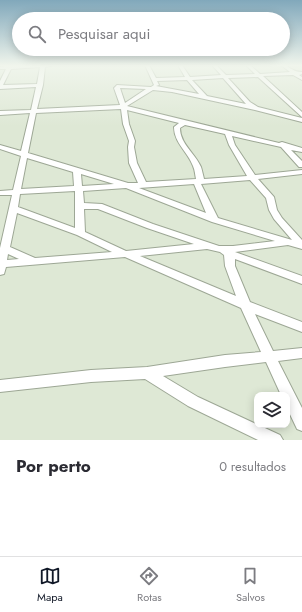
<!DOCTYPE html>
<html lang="pt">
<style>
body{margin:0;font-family:Jost,sans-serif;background:#f2f2f3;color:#2b2b33}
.controls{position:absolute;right:12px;bottom:12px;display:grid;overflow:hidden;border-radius:8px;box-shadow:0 2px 10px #0003}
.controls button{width:36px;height:36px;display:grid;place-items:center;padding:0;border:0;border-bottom:1px solid #e1e1e2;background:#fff;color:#2b2b33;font:20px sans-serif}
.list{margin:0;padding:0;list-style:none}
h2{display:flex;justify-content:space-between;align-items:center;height:52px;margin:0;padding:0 16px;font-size:17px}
h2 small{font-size:13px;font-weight:400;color:#7c7c81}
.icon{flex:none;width:22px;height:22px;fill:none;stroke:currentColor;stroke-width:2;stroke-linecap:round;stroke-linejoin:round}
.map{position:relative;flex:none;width:302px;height:440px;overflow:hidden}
.search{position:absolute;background:#fff;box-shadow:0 2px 10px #0003;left:12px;right:12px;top:12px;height:44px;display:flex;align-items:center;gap:10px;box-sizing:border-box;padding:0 14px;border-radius:22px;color:#7c7c81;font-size:15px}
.sheet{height:116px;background:#fff}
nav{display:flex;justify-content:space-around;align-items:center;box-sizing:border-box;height:56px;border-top:1px solid #e1e1e2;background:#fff;font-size:11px;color:#7c7c81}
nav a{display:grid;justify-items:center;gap:2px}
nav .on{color:#111827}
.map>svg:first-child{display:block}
</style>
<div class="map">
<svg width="302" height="440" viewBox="0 0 302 440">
<rect width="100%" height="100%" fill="#dee8d5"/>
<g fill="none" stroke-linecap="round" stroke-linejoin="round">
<defs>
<path id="minor" d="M8,65H55L45,67L43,85L37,109L120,105L114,88L117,85L151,87L154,85L145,65H149L156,78L185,77L178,65H182L190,77L221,75L212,65H216L226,75L255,74L246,65H250L260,74L290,72L281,65C290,65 291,72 302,72V74L299,75L302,77V80L293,75L263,76L302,112V117L258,77L228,78L250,102L258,107L302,118V122L255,110L172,92L153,90L127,106L279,143L282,142L302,148V152L291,150L302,161V167H299L281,147L232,136L235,145L255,175L302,170V174L258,179L274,197L277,210L282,218L302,240V249L288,245L235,252L302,276V284L235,259V266L250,302L302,322V332L255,314L273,351L302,348V358L278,361L302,408V431L297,429L287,408V395H281L266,362L225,367L163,376L198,397L280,435L283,440H258L188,406L145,379L91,382L0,392V380L91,370L147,367L225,355L261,352L241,308L125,257L6,267L4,274L0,275V248L12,195H0V191L13,190L21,156L0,149V145L21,151L30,113L0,115V111L31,110L36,87L0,89V81L6,69H0V67ZM40,67L37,84L3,85L11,69ZM223,78L246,104L207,96L192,80ZM187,80L199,94L156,86L159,85L157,81ZM120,88L146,89L125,103ZM121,109L123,124L129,141L128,147L129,163L138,183H128L28,153L36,113ZM127,110L179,123L174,127C174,143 188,152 193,166C195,170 195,175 196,179L146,182L137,163L134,147L135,141L129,124ZM185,125L225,134L229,145L247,176L204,179C203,175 202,170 201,167C195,153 180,144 180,128ZM27,158L73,172L74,186L21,189ZM81,174L114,184L82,186ZM250,180L266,198L269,210L274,219L292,240L218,218L201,184ZM194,184L206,213L139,188ZM126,188L212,222L275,241L233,246H219L153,224L102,204L84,203L83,191ZM75,191V228L18,207L20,194ZM84,209H98L147,228L194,244L126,251L85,232ZM17,213L77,235L112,252L35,258L10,247ZM207,249L220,252L224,255L225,266L236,296L140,256ZM8,254L19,259L7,260Z"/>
</defs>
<use href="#minor" stroke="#9da795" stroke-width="2"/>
<use href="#minor" fill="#fff" fill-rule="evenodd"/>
</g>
<linearGradient id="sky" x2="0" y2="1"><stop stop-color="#81a8bb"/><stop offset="0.52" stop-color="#f0f5ec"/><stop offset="1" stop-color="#f0f5ec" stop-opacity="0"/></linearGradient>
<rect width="302" height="126" fill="url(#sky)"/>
</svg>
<div class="controls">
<button><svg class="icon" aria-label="layers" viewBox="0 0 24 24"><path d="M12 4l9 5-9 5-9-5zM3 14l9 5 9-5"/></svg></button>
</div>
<div class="search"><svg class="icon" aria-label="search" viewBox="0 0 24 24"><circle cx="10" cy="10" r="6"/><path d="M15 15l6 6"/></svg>Pesquisar aqui</div>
</div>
<section class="sheet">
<h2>Por perto<small>0 resultados</small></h2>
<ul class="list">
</ul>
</section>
<nav>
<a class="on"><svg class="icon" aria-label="map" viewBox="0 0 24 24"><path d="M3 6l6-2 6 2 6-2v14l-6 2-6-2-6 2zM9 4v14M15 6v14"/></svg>Mapa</a>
<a><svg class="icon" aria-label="directions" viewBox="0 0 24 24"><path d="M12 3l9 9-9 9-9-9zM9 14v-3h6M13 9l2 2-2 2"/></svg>Rotas</a>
<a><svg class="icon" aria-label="saved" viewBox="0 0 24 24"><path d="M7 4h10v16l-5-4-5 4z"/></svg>Salvos</a>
</nav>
